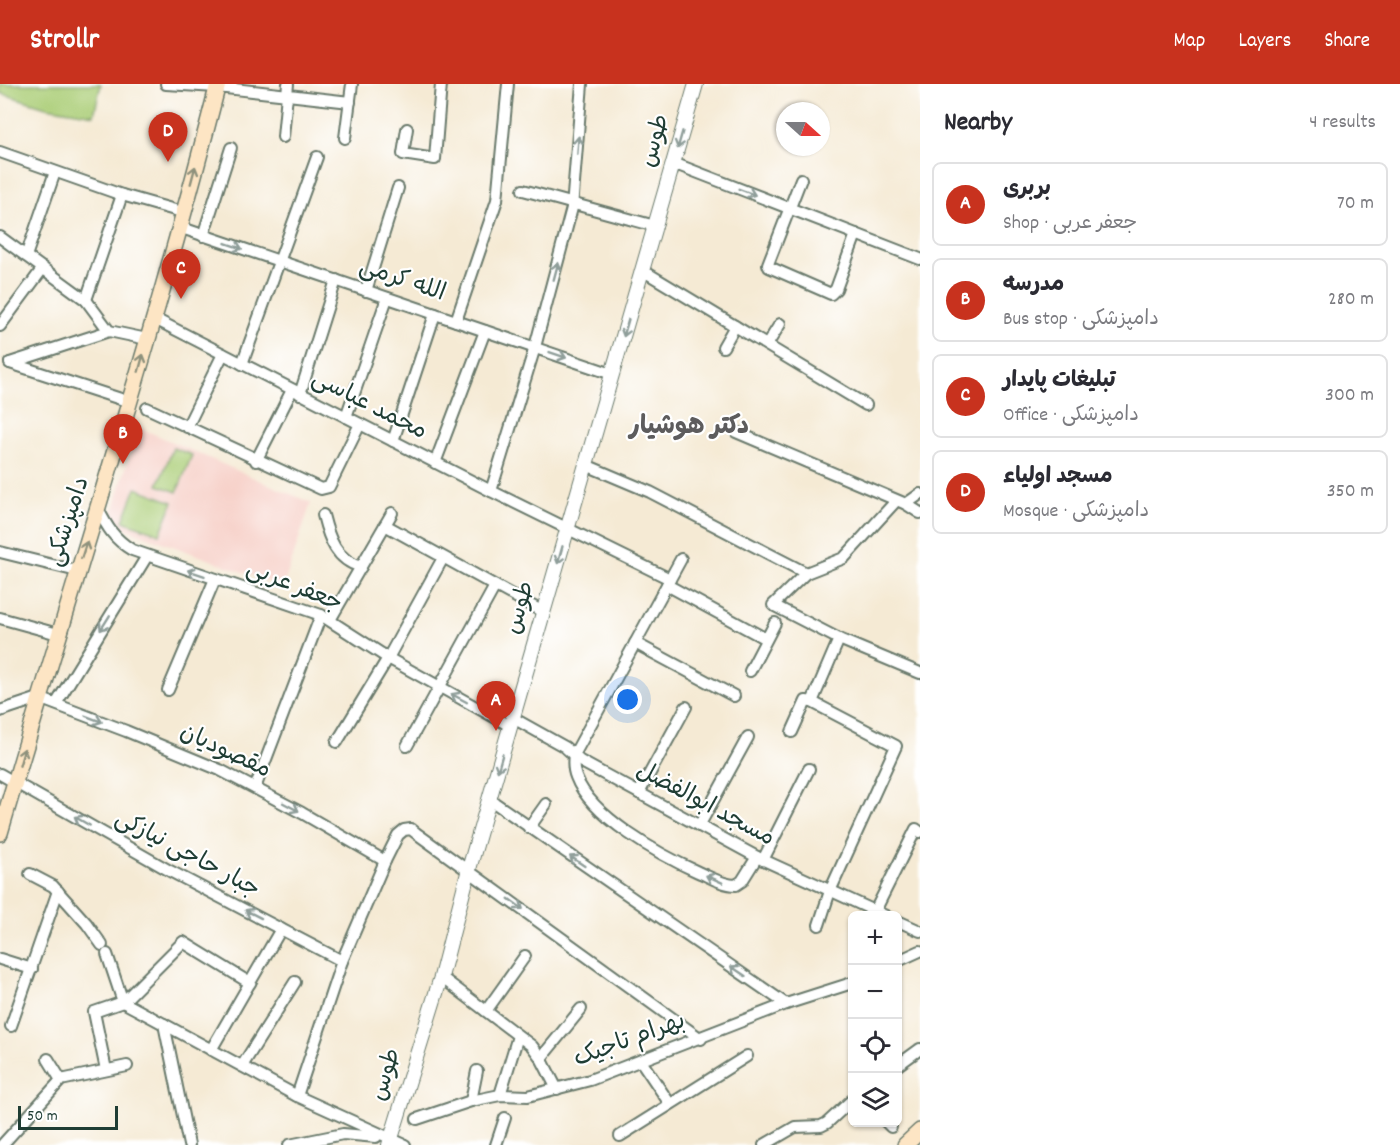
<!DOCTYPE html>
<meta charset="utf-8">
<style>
body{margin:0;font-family:Dekko,"Playpen Sans Arabic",sans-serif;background:#f7f7f7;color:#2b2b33}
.controls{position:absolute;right:18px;bottom:18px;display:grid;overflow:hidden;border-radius:9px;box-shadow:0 2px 4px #0004}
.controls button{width:54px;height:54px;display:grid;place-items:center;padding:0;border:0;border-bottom:2px solid #e1e1e2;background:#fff;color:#2b2b33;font:30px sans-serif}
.compass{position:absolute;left:776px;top:18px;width:54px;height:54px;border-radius:50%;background:#fff;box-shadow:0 2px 4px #0004;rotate:111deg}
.scale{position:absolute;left:18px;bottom:15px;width:100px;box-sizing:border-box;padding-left:6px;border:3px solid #1f3d34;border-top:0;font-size:16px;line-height:21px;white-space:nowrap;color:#1f3d34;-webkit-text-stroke:4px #fff;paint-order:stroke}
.you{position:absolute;left:628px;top:616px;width:21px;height:21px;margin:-15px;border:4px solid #fff;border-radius:50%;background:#1a73e8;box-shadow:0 0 0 9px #1a73e833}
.badge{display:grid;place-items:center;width:39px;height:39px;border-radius:50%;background:#c8321e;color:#fff;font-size:20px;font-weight:700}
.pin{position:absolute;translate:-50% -50px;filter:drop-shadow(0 2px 3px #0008)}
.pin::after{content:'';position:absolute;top:32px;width:21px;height:18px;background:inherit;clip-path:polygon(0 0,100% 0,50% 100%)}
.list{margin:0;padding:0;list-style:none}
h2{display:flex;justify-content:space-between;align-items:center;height:78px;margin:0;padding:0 24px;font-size:26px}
h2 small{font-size:20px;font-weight:400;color:#7c7c81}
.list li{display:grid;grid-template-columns:39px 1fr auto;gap:18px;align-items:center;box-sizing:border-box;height:84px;margin:0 12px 12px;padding:0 12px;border:2px solid #e1e1e2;border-radius:9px}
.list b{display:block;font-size:22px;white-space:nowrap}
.list p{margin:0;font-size:20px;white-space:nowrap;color:#7c7c81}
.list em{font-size:20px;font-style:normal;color:#7c7c81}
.icon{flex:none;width:33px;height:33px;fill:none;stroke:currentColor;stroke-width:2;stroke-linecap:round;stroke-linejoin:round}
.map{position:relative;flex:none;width:920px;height:1061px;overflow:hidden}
header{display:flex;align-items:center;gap:36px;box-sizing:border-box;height:84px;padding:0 30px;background:#c8321e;color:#fff}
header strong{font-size:28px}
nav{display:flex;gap:33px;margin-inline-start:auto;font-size:21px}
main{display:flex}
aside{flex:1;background:#fff}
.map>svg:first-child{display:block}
</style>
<header>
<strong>Strollr</strong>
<nav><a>Map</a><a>Layers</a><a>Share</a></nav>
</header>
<main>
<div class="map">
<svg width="920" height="1061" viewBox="0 0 920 1061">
<rect width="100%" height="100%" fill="#fff"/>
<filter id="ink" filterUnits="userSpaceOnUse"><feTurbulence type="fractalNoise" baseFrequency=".0167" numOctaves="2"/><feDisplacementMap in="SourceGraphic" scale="12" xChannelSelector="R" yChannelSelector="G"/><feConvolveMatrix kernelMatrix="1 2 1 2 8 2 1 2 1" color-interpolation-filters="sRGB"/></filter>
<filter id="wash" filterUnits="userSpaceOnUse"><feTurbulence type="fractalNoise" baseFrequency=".008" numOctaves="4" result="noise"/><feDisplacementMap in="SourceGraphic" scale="24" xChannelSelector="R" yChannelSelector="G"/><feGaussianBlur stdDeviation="1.35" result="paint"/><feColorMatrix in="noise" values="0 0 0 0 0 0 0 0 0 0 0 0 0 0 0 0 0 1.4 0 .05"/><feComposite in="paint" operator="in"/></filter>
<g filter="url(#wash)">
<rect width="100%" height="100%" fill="#f5ead4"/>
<polygon fill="#f7d1c9" points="138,343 311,419 283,503 116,441 112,431"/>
<g fill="#aacd76" stroke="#648555" stroke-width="1.5">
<polygon points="0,0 101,0 94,31 46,23 0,9"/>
<polygon points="173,364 192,371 177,408 158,401"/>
<polygon points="136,404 173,418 160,450 123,437"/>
</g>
</g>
<g filter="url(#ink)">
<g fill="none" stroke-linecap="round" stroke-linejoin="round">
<defs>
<g id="minor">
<polyline points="166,0 217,3 350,18"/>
<polyline points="407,45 403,70 435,75 441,0"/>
<polyline points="283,53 288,0"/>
<polyline points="345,54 352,0"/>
<polyline points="0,68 122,111 182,128"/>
<polyline points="673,79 920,175"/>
<polyline points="801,95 768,180 769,183 831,210 836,205 856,150"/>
<polyline points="523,106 655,142"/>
<polyline points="179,143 612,290"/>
<polyline points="203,152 231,64"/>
<polyline points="0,153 86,216 109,247 147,255"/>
<polyline points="26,172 55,88"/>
<polyline points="642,186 866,321"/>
<polyline points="366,207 398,104"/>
<polyline points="86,216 122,111"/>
<polyline points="153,234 491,407 670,495"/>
<polyline points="456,237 497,116 508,0"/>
<polyline points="0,242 43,184"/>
<polyline points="767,261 780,240"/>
<polyline points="723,263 735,242"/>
<polyline points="10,279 130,318"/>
<polyline points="10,279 109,247"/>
<polyline points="242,280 317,73"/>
<polyline points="300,310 336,196"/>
<polyline points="147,324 321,405 329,403 360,340"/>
<polyline points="346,333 387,214"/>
<polyline points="187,343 223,270"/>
<polyline points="736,348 906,420 920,429"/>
<polyline points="393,357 435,230"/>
<polyline points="256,377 292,306"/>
<polyline points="435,379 485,247"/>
<polyline points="586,381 650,408 806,489"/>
<polyline points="491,407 535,263 572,124 582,0"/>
<polyline points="896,417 844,474 806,489 773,521 839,555 920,589"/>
<polyline points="906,420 920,410"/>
<path d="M98,425C107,443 114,455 132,466L321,531L388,574L510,642"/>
<path d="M323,431C329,455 336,476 361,483"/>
<polyline points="385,441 543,528"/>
<polyline points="0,468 77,487"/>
<path d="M681,475L574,671C573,678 573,686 576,693C591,733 660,771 698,788C710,793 723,801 736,801L742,797L757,773"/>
<polyline points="667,501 766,555"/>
<polyline points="0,534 58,550"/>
<polyline points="330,536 392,429"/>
<polyline points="635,559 734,612"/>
<polyline points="750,587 775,539"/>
<polyline points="168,606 215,495"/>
<polyline points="812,618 896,662 830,807 819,841"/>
<polyline points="812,618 839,555"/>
<polyline points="56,620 147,472"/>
<polyline points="0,627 39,614 126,647 220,686 302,729 385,777"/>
<polyline points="513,634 565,663 580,677 757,773 886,832"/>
<polyline points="792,648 806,617 812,618"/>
<polyline points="337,658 388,574 443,474"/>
<polyline points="407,662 495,502"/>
<polyline points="0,690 170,787 342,877"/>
<polyline points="255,704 321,531"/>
<polyline points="639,709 686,623"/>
<polyline points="489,715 786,920"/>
<polyline points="699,742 748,653"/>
<polyline points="529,744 546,720"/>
<polyline points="763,776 809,685"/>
<polyline points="30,790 53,802 87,840 102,861"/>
<polyline points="875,827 916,745 920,748"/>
<polyline points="898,837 920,847"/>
<polyline points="107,870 123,918"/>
<polyline points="0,875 32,885"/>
<polyline points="898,877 920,867"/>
<polyline points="441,893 532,962 541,974 557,1005"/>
<polyline points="123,918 297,1012 405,1061"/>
<polyline points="486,927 525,872"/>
<polyline points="164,940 189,1061"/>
<polyline points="11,942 58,807"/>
<polyline points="211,966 281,845"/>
<polyline points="541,974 581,925"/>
<polyline points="48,975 61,996"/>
<polyline points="641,977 670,1020"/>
<polyline points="898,981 920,965"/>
<polyline points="242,982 295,898"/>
<polyline points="106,986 94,928 123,918 183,858 250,899"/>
<polyline points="500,1011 518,952"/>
<polyline points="297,1012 342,877 385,777 398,751 404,746 411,745 416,749 701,955"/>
<polyline points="471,1017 477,987"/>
<polyline points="417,1035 471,1017 500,1011 528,1012 590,996 786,920 852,899"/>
<polyline points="886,1038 891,1043"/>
<polyline points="620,1052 747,972"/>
<polyline points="2,1061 61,996 127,982"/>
<polyline points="289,1061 343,1050 376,1053"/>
<polyline points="496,1061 505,1034"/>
<polyline points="764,1061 795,1043 821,1042 827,1039 852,1016"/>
</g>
<polyline id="tertiary" points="389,1061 441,893 469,785 696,0"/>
<g id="secondary">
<path d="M0,749C73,499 154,252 218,0"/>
<polyline points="905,1061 920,1047"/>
</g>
</defs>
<use href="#minor" stroke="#6a7a6c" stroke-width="14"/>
<use href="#tertiary" stroke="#6a7a6c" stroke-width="16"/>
<use href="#secondary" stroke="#6a7a6c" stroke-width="18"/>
<use href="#minor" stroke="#fff" stroke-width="10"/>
<use href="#tertiary" stroke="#fff" stroke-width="14"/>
<use href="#secondary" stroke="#fde5c4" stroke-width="15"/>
</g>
<defs><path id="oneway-shaft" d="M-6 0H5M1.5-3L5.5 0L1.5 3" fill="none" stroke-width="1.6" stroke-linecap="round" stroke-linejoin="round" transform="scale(1.5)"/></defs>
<g stroke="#8f9e9a">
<use href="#oneway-shaft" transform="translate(680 56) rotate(106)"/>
<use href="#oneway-shaft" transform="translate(578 61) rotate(-86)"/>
<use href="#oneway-shaft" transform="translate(747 108) rotate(21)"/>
<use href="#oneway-shaft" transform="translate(234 162) rotate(19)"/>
<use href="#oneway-shaft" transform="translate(556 187) rotate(-75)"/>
<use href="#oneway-shaft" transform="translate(626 244) rotate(106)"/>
<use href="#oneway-shaft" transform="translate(558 271) rotate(19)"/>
<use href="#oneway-shaft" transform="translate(560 471) rotate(106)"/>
<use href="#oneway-shaft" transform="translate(196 489) rotate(-161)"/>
<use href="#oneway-shaft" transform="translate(105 539) rotate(122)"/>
<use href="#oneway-shaft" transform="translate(459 614) rotate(-152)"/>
<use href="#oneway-shaft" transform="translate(94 635) rotate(21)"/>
<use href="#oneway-shaft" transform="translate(500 679) rotate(106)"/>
<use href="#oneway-shaft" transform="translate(291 723) rotate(28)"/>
<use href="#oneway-shaft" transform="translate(82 737) rotate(-150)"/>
<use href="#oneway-shaft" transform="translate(577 777) rotate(-146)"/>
<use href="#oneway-shaft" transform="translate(714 795) rotate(-156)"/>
<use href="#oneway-shaft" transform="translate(516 820) rotate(36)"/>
<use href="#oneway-shaft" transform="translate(253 830) rotate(-153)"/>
<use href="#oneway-shaft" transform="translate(738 887) rotate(-146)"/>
</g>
<g stroke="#8e917c">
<use href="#oneway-shaft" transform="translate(193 91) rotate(-75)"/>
<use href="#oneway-shaft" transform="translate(141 279) rotate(-75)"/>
<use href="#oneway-shaft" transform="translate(84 466) rotate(-72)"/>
<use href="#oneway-shaft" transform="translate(22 673) rotate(-74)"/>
</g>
</g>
<g text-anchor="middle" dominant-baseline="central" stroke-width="4.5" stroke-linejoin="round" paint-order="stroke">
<g font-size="24" fill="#1f3d34" stroke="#fff">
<text transform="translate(656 57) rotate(-74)">طوس</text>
<text transform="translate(402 197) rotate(19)">الله کرمی</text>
<text transform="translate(369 322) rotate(27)">محمد عباسی</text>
<text transform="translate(69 438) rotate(-72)">دامپزشکی</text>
<text transform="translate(294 503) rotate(22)">جعفر عربی</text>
<text transform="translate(521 524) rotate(-74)">طوس</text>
<text transform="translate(225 668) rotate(25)">مقصودیان</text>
<text transform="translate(705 721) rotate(28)">مسجد ابوالفضل</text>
<text transform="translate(187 771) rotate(28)">جبار حاجی نیازکی</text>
<text transform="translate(630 957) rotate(-20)">بهرام تاجیک</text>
<text transform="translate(387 991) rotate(-73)">طوس</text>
</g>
<g font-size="26" font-weight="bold" fill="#5d5c5d" stroke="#fff">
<text x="689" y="343">دکتر هوشیار</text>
</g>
</g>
</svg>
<div class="controls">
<button>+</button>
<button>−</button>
<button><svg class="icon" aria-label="locate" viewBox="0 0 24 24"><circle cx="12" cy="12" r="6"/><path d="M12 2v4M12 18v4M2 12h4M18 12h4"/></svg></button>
<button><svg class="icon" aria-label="layers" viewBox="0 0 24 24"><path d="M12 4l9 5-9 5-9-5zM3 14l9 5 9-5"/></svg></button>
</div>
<svg class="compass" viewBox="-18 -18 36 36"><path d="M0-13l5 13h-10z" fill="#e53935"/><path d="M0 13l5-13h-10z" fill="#7c7c81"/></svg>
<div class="scale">50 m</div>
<div class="you"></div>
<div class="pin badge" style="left:496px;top:647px">A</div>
<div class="pin badge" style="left:123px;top:380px">B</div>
<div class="pin badge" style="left:181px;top:215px">C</div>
<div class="pin badge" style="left:168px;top:78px">D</div>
</div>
<aside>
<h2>Nearby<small>4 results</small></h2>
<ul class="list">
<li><span class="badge">A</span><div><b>بربری</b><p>Shop · جعفر عربی</p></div><em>70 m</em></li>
<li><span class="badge">B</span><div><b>مدرسه</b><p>Bus stop · دامپزشکی</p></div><em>280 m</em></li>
<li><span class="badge">C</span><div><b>تبلیغات پایدار</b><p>Office · دامپزشکی</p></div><em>300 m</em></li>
<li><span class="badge">D</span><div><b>مسجد اولیاء</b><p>Mosque · دامپزشکی</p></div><em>350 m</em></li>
</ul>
</aside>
</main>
